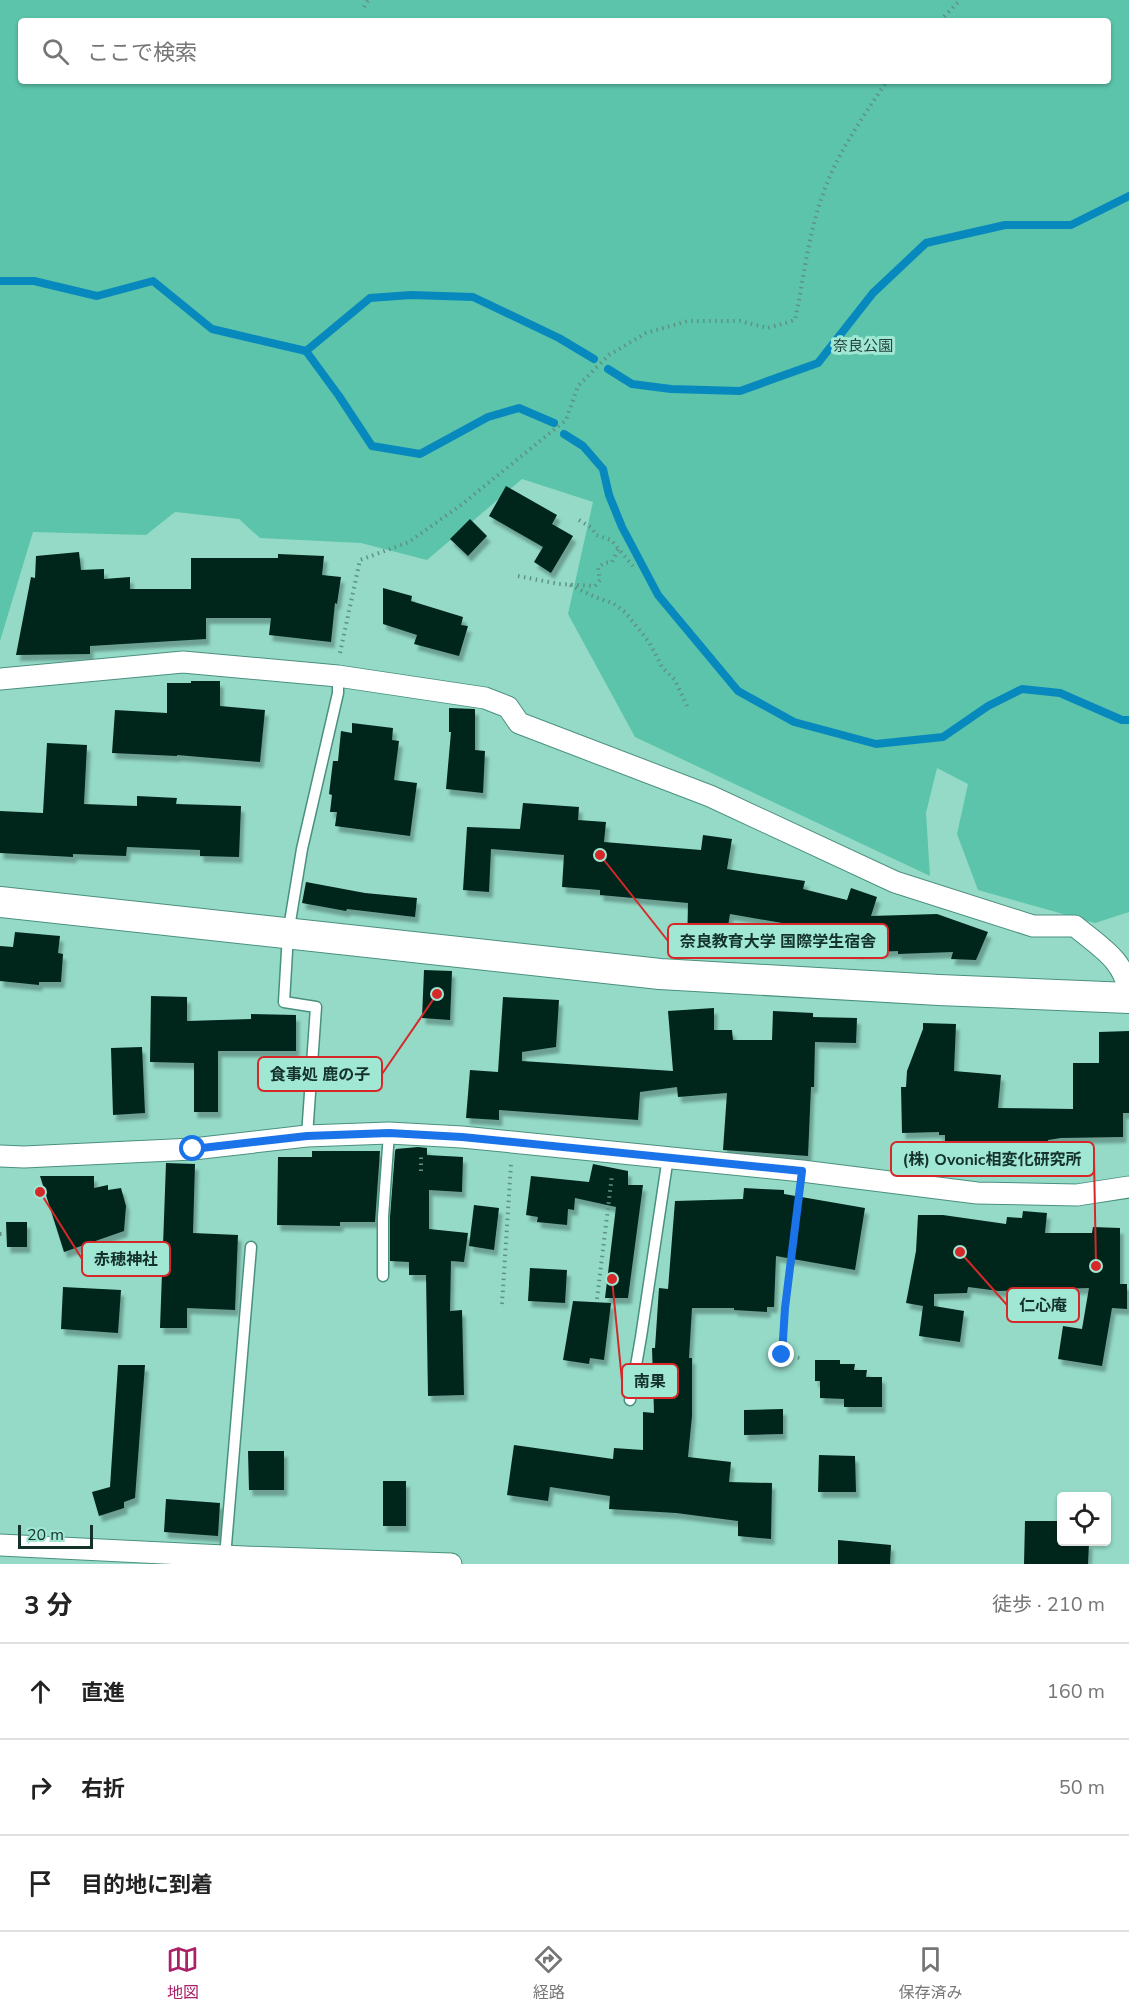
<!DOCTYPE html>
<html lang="ja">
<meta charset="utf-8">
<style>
body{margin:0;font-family:"Nunito Sans","Noto Sans JP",sans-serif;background:#f6f6f6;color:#222}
.controls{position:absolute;right:18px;bottom:18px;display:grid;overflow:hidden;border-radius:6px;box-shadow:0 2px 4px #0004}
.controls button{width:54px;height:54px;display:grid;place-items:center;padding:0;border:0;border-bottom:2px solid #e0e0e0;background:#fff;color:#222;font:30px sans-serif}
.scale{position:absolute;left:18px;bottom:15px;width:75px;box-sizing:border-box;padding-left:6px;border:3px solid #14312a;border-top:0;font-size:16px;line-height:21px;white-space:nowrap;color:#14312a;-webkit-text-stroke:4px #a0e7d4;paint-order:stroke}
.stop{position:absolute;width:18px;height:18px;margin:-14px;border:4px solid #1a73e8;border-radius:50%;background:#fff}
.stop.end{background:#1a73e8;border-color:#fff;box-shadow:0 2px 6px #0008}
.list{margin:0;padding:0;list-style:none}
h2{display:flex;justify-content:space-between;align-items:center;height:78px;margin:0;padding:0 24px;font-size:26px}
h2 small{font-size:20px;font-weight:400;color:#767676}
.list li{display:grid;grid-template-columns:39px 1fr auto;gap:18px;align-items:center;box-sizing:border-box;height:96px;padding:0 24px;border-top:2px solid #e0e0e0}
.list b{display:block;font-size:22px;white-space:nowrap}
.list em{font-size:20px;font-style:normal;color:#767676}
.icon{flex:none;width:33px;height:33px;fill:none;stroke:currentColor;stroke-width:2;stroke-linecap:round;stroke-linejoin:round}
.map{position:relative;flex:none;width:1129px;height:1564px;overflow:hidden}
.search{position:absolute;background:#fff;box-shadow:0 2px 4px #0004;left:18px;right:18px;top:18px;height:66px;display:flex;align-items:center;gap:15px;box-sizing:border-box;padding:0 21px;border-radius:6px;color:#767676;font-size:22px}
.sheet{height:366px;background:#fff}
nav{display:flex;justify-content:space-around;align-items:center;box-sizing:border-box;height:84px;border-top:2px solid #e0e0e0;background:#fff;font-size:16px;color:#767676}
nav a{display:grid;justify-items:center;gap:3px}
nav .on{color:#a92167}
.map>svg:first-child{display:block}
</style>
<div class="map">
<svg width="1129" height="1564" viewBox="0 0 1129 1564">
<defs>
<filter id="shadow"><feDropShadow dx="3.5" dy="6" stdDeviation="1.5" flood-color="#0004"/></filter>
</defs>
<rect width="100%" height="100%" fill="#94dac7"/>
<path fill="#5cc4aa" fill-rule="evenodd" d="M0,0H1129V912L1095,923L978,890L957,834L968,784L937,768L926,813L930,876L635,737L568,614L593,502L522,479L427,560L361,543L260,538L239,519L175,512L146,535L33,532L0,641ZM21,21H1108V81H21Z"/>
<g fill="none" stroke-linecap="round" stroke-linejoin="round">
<g stroke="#0789be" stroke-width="8">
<polyline points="0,281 34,281 97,296 153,281 212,329 306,351 339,396 372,446 420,454 488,417 519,408 554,423"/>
<polyline points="306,351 370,298 411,295 473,297 559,338 594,359"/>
<polyline points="608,369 632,384 671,389 740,391 818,363 873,293 926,243 1005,225 1071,225 1129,196"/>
<polyline points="564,434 583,446 603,469 609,495 622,527 658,595 738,691 794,722 876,744 943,737 988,706 1022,689 1060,693 1122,720 1129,720"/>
</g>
</g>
<g fill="#00261d" filter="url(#shadow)">
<polygon points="506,486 557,515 552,524 573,536 551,573 534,562 543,547 489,516"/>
<polygon points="470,519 487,536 468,556 450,539"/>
<polygon points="79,552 81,570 104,569 104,579 130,577 130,589 191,589 191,558 278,558 278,554 324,556 322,575 341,577 337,604 335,603 331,642 269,635 271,618 206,618 206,639 90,646 90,654 16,655 31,577 35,578 36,556"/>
<polygon points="383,588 412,596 411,601 463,617 461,625 468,626 459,656 414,644 417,635 383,624"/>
<polygon points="191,681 220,681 220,706 265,710 260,762 177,755 177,756 112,753 115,710 167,713 167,683 191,683"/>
<polygon points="449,708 475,709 475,750 485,751 483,793 446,789 451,732 449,732"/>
<polygon points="352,723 393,728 392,740 399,741 394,780 417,783 410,836 335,826 337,812 330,812 332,795 329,794 333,761 338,761 341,731 352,733"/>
<polygon points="47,743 87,745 84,804 137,806 137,796 177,798 176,804 241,806 239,857 200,856 200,850 127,847 126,856 73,854 73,857 0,853 0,811 43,813"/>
<polygon points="523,803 579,807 578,820 606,822 604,842 701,850 703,835 732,839 727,869 805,881 803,889 847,900 851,888 877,897 871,916 937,914 988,932 976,960 951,959 953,952 898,954 898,951 856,953 833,946 834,942 781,929 782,923 730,914 728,926 722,925 720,951 687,949 688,903 600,895 600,890 562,887 564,855 491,849 489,892 463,890 467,827 520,829"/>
<polygon points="306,882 365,893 417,898 415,917 347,909 346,911 302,903"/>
<polygon points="15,932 60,936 58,953 63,954 61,982 39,982 39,985 0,981 0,946 13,947"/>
<polygon points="424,970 452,971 450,1020 422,1018"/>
<polygon points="151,996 187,997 187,1021 251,1019 251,1014 296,1015 296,1051 218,1051 218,1112 194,1112 194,1063 150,1062"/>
<polygon points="503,997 559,1000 556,1047 522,1052 522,1061 673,1071 668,1011 714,1008 714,1030 732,1030 733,1040 772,1040 773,1011 813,1013 813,1017 857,1018 856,1043 815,1042 814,1087 811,1087 808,1156 723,1150 727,1093 678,1097 677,1087 640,1092 638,1120 499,1110 499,1120 466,1118 470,1070 498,1072"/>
<polygon points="923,1023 956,1024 954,1071 1001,1075 998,1108 1073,1109 1073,1063 1099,1063 1099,1032 1129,1031 1129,1113 1123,1113 1123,1137 1061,1138 1048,1140 1048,1150 1007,1150 1007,1146 945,1142 945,1135 939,1135 939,1132 902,1133 901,1087 906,1087 907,1071 923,1029"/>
<polygon points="142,1047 145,1113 113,1115 111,1048"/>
<polygon points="418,1147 427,1148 427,1155 463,1157 462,1192 429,1190 429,1229 468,1233 464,1262 451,1261 450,1311 462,1310 464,1395 428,1396 426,1275 409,1275 409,1262 390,1261 390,1217 395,1151 396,1149"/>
<polygon points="312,1151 380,1151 375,1222 340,1222 340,1226 277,1225 278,1157 312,1157"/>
<polygon points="166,1163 195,1164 193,1233 238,1235 235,1310 187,1308 187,1328 160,1328"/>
<polygon points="593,1164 628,1171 628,1185 643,1185 628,1298 605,1298 616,1207 575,1198 574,1210 568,1209 567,1225 537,1222 538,1217 526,1215 531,1176 589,1182"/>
<polygon points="40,1176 94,1176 94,1188 108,1185 108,1190 121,1188 126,1206 124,1231 64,1252"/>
<polygon points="744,1188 784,1190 784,1194 865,1208 855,1270 776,1256 774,1307 767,1307 767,1312 734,1310 734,1308 692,1308 689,1358 692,1358 692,1416 688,1457 731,1462 729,1482 772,1483 771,1539 738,1536 738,1521 676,1513 609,1509 610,1496 550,1487 548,1501 507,1495 514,1445 613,1459 614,1448 643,1450 643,1412 654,1413 652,1348 655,1348 659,1288 668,1289 675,1201 743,1199"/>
<polygon points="474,1205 499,1208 494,1250 469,1246"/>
<polygon points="1023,1211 1047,1213 1045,1233 1092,1233 1093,1227 1120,1228 1120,1284 1127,1284 1127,1309 1112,1308 1102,1366 1058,1359 1063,1326 1082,1329 1089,1288 999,1291 968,1287 967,1293 934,1294 934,1306 964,1311 960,1342 919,1336 923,1306 906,1303 916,1251 918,1215 943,1215 1006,1224 1007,1217 1022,1218"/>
<polygon points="6,1222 27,1222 27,1247 7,1247"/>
<polygon points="530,1268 567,1270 565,1303 528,1301"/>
<polygon points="63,1287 121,1290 118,1333 61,1329"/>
<polygon points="573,1301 611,1303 604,1360 590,1358 589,1364 563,1360"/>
<polygon points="815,1360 840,1360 840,1364 855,1364 854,1370 867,1370 866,1377 882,1377 882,1407 844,1407 844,1399 820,1398 820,1381 815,1381"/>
<polygon points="118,1365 145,1365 135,1498 124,1502 124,1508 99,1516 92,1492 110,1487"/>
<polygon points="783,1409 783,1434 744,1435 744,1410"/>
<polygon points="248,1451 284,1451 284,1490 249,1490"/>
<polygon points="819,1455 855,1456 856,1492 818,1492"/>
<rect x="383" y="1481" width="23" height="45"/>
<polygon points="166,1499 220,1503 218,1536 164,1532"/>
<polygon points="1025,1521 1062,1521 1062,1542 1089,1543 1088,1564 1024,1564"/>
<polygon points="838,1540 891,1545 890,1564 838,1564"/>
</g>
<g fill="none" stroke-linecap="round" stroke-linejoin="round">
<defs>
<g id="lane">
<polyline points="307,1136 316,1007 284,1002 288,934 302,849 338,693 338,676"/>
<polyline points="383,1276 383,1217 389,1133"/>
<polyline points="630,1400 641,1337 668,1157"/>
<polyline points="225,1557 251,1247"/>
</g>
<g id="street">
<path d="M0,679L183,662L338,676L485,698L508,707L519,723L710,796L895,882L1033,926H1075C1100,947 1125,960 1129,994"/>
<polyline points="0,1156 24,1157 193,1149 307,1136 389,1133 462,1137 802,1171 977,1193 1077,1195 1129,1187"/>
<polyline points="0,1545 244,1557 451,1564"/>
</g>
<polyline id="secondary" points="0,902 660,974 939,990 1129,998"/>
</defs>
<use href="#lane" stroke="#4a907e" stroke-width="13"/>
<use href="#street" stroke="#4a907e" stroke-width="23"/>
<use href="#secondary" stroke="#4a907e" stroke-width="32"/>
<g stroke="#5e9284" stroke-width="4" stroke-dasharray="1.5 4.5" stroke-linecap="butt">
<polyline points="364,7 368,0"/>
<polyline points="940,21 960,0"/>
<polyline points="579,520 592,528 596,535 611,540 633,566"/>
<polyline points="518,576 559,584 595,586 600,580 598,568 604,563 612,562 619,548"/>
<polyline points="570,585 597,598 613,603 625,612 649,642 662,667 675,680 687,706"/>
<path d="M340,653L360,560L409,542L461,505L566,420L578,386L609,355L646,333L688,321H740L768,328L795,320C804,278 808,234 823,194C837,153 863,117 887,81"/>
<polyline points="421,1171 421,1157"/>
<polyline points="799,1192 785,1308 782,1355 800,1358"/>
<polyline points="0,1234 4,1234"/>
<polyline points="597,1299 612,1175"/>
<polyline points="502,1304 511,1164"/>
</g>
<use href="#lane" stroke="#fff" stroke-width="10"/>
<use href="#street" stroke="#fff" stroke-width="21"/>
<use href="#secondary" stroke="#fff" stroke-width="30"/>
</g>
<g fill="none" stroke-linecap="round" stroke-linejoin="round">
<polyline stroke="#1a73e8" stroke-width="8" points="193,1149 307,1136 389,1133 462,1137 802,1171 785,1308 782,1355"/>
</g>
<g text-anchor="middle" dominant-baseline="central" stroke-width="6" stroke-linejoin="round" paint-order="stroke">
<g font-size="15" fill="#25413a" stroke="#a0e7d4">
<text x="863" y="346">奈良公園</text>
</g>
</g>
<path fill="none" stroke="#d62828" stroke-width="2" d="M600 855L668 941M437 994L382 1074M1096 1266L1094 1159M40 1192L82 1259M960 1252L1007 1305M612 1279L622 1381"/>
<g fill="#d62828" stroke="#a0e7d4" stroke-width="2">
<circle cx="600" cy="855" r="6"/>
<circle cx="437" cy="994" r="6"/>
<circle cx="1096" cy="1266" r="6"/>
<circle cx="40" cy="1192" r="6"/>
<circle cx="960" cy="1252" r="6"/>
<circle cx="612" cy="1279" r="6"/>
</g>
<g fill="#a0e7d4" stroke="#d62828" stroke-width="2">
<rect x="668" y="924" width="220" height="34" rx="6"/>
<rect x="258" y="1057" width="124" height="34" rx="6"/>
<rect x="891" y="1142" width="203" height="34" rx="6"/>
<rect x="82" y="1242" width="88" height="34" rx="6"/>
<rect x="1007" y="1288" width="72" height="34" rx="6"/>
<rect x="622" y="1364" width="56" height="34" rx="6"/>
</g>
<g font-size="16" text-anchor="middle" font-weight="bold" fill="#14312a">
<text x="778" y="947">奈良教育大学 国際学生宿舎</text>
<text x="320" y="1080">食事処 鹿の子</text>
<text x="992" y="1165">(株) Ovonic相変化研究所</text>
<text x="126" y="1265">赤穂神社</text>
<text x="1043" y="1311">仁心庵</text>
<text x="650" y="1387">南果</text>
</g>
</svg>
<div class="controls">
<button><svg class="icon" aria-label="locate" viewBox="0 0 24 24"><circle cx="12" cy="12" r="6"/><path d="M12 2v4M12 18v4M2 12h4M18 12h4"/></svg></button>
</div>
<div class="scale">20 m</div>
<div class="stop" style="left:193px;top:1149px"></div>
<div class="stop end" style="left:782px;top:1355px"></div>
<div class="search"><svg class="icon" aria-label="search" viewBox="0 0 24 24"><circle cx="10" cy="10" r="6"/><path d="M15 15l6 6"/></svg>ここで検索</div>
</div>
<section class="sheet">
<h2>3 分<small>徒歩 · 210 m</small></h2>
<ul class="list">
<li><svg class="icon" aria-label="ahead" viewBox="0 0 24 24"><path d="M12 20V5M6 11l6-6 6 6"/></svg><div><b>直進</b></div><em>160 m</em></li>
<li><svg class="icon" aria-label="right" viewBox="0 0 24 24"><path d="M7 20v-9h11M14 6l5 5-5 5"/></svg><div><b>右折</b></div><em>50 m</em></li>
<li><svg class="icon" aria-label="arrive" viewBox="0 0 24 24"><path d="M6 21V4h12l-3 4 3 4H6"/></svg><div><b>目的地に到着</b></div></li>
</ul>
</section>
<nav>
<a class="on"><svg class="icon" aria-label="map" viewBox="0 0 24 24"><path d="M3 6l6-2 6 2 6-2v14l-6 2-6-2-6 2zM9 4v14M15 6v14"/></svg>地図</a>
<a><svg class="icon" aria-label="directions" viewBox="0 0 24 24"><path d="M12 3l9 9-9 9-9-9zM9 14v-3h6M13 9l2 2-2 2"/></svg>経路</a>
<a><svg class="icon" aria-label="saved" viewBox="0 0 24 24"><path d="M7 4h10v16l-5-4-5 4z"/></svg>保存済み</a>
</nav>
